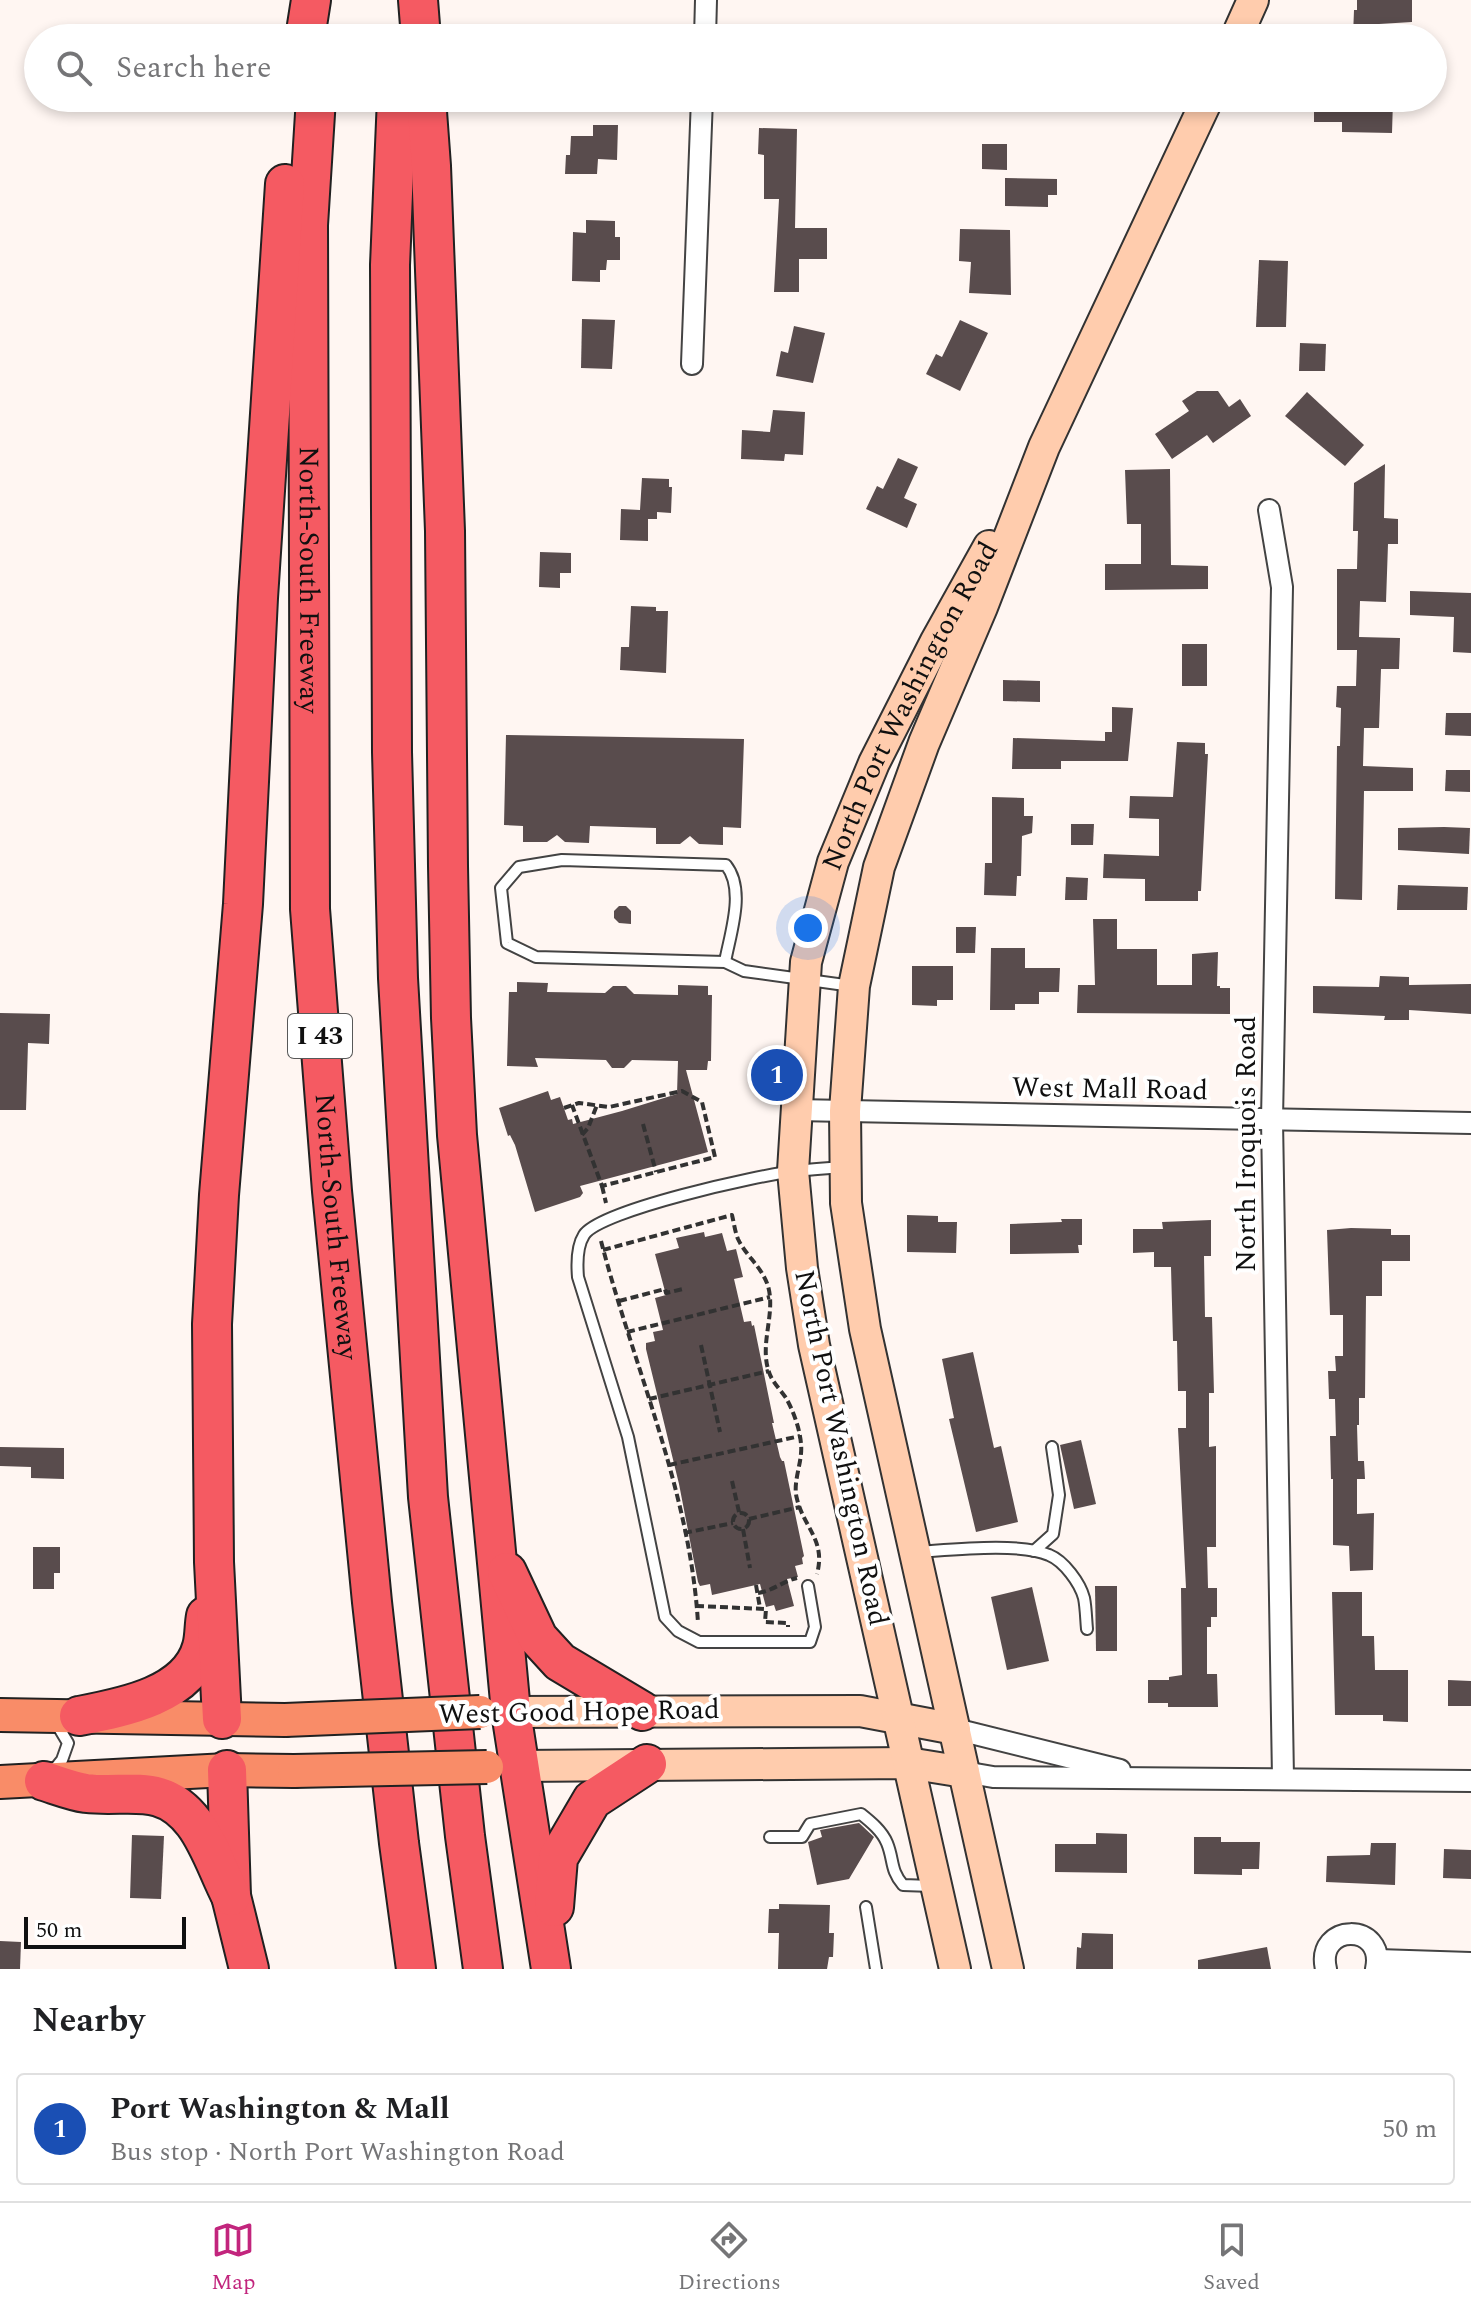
<!DOCTYPE html>
<meta charset="utf-8">
<style>
body{margin:0;font-family:Spectral,serif;background:#f6f6f6;color:#202124}
.scale{position:absolute;left:24px;bottom:20px;width:162px;box-sizing:border-box;padding-left:8px;border:4px solid #101010;border-top:0;font-size:22px;line-height:28px;white-space:nowrap;color:#101010;-webkit-text-stroke:6px #fff;paint-order:stroke}
.you{position:absolute;left:808px;top:928px;width:28px;height:28px;margin:-20px;border:6px solid #fff;border-radius:50%;background:#1a73e8;box-shadow:0 0 0 12px #1a73e833}
.badge{display:grid;place-items:center;width:52px;height:52px;border-radius:50%;background:#c2257d;color:#fff;font-size:26px;font-weight:700}
.pin{position:absolute;translate:-50% -50%;border:4px solid #fff;box-shadow:0 2px 8px #0006}
.list{margin:0;padding:0;list-style:none}
h2{display:flex;justify-content:space-between;align-items:center;height:104px;margin:0;padding:0 32px;font-size:34px}
h2 small{font-size:26px;font-weight:400;color:#757577}
.list li{display:grid;grid-template-columns:52px 1fr auto;gap:24px;align-items:center;box-sizing:border-box;height:112px;margin:0 16px 16px;padding:0 16px;border:2px solid #e0e0e0;border-radius:8px}
.list b{display:block;font-size:30px;white-space:nowrap}
.list p{margin:0;font-size:26px;white-space:nowrap;color:#757577}
.list em{font-size:26px;font-style:normal;color:#757577}
.icon{flex:none;width:44px;height:44px;fill:none;stroke:currentColor;stroke-width:2;stroke-linecap:round;stroke-linejoin:round}
.map{position:relative;flex:none;width:1471px;height:1969px;overflow:hidden}
.search{position:absolute;background:#fff;box-shadow:0 4px 12px #0003;left:24px;right:24px;top:24px;height:88px;display:flex;align-items:center;gap:20px;box-sizing:border-box;padding:0 28px;border-radius:44px;color:#757577;font-size:30px}
.sheet{height:232px;background:#fff}
nav{display:flex;justify-content:space-around;align-items:center;box-sizing:border-box;height:112px;border-top:2px solid #e0e0e0;background:#fff;font-size:22px;color:#757577}
nav a{display:grid;justify-items:center;gap:4px}
nav .on{color:#c2257d}
.map>svg:first-child{display:block}
</style>
<div class="map">
<svg width="1471" height="1969" viewBox="0 0 1471 1969">
<rect width="100%" height="100%" fill="#fff6f2"/>
<g fill="#594c4d">
<polygon points="1357,0 1412,0 1412,22 1379,24 1379,36 1353,36 1354,10 1357,10"/>
<polygon points="1314,98 1393,100 1392,133 1342,132 1342,122 1314,122"/>
<polygon points="593,125 618,125 617,160 598,159 597,174 565,174 566,155 570,155 571,136 593,136"/>
<polygon points="759,128 797,129 795,228 827,228 827,259 799,259 799,292 774,292 779,199 764,199 764,155 758,154"/>
<polygon points="982,144 1007,144 1007,170 982,169"/>
<polygon points="1005,178 1057,179 1057,195 1048,195 1048,207 1005,206"/>
<polygon points="586,220 615,221 615,237 620,237 620,260 607,260 606,270 600,270 600,282 572,281 573,232 586,233"/>
<polygon points="960,229 1010,230 1011,295 969,293 971,262 959,261"/>
<polygon points="1259,260 1288,261 1286,327 1256,327"/>
<polygon points="582,319 615,320 612,369 581,368"/>
<polygon points="960,320 988,333 960,391 926,374 936,354 942,357"/>
<polygon points="794,326 825,333 813,383 776,376 781,351 788,353"/>
<polygon points="1300,343 1326,344 1325,371 1299,371"/>
<polygon points="1197,391 1218,391 1229,407 1240,399 1251,416 1213,443 1207,435 1172,459 1155,434 1189,411 1182,401"/>
<polygon points="1307,392 1364,445 1345,466 1285,416"/>
<polygon points="773,410 805,412 803,455 785,454 784,461 741,459 742,430 770,432"/>
<polygon points="898,458 918,467 904,498 917,504 907,528 866,509 877,486 883,489"/>
<polygon points="1385,464 1384,518 1398,519 1398,544 1388,544 1386,602 1360,601 1359,637 1400,638 1399,669 1381,669 1379,728 1364,728 1363,766 1413,768 1413,791 1364,791 1362,900 1335,899 1337,746 1340,746 1341,708 1336,707 1337,686 1356,686 1357,650 1337,650 1337,569 1357,569 1358,531 1353,531 1354,483"/>
<polygon points="1170,469 1171,565 1208,566 1208,589 1105,590 1105,564 1141,564 1141,524 1127,524 1125,470"/>
<polygon points="642,478 669,479 669,487 672,487 671,513 657,512 657,519 648,519 648,541 620,540 621,509 640,510"/>
<polygon points="540,552 571,553 571,573 560,573 560,588 539,587"/>
<polygon points="1410,591 1471,593 1471,653 1453,652 1454,617 1410,615"/>
<polygon points="631,606 656,607 656,611 668,611 666,673 620,670 621,647 629,647"/>
<rect x="1182" y="644" width="25" height="42"/>
<polygon points="1003,680 1040,681 1040,702 1003,701"/>
<polygon points="1112,707 1133,708 1128,761 1061,761 1061,769 1012,769 1013,738 1105,741 1105,732 1112,732"/>
<polygon points="1446,713 1471,713 1471,736 1445,735"/>
<polygon points="506,735 744,739 741,828 723,827 723,845 699,844 690,836 680,844 656,844 656,828 590,826 589,843 565,842 557,835 547,842 523,842 523,826 504,825"/>
<polygon points="1177,742 1205,743 1205,754 1208,754 1201,891 1198,891 1198,901 1145,901 1145,879 1103,878 1104,854 1159,856 1159,819 1129,818 1130,796 1173,797"/>
<polygon points="1446,770 1470,770 1470,792 1445,791"/>
<polygon points="992,797 1024,798 1024,816 1033,816 1032,833 1022,836 1021,876 1017,876 1016,896 984,895 985,863 992,863"/>
<polygon points="1071,824 1094,824 1093,845 1071,845"/>
<polygon points="1444,827 1470,828 1469,854 1398,850 1398,828"/>
<polygon points="1066,877 1088,878 1087,900 1065,900"/>
<polygon points="1398,885 1468,887 1467,910 1397,910"/>
<polygon points="619,906 626,906 631,911 631,924 619,923 614,918 614,911"/>
<polygon points="1093,919 1117,919 1117,949 1157,949 1157,985 1192,985 1192,954 1218,952 1217,986 1220,986 1220,988 1230,988 1230,1014 1077,1013 1078,985 1095,985"/>
<polygon points="956,927 976,927 975,953 956,953"/>
<polygon points="991,948 1025,948 1025,968 1060,968 1059,992 1039,992 1039,1004 1015,1004 1015,1010 990,1010"/>
<polygon points="912,966 953,966 953,1000 937,1000 937,1006 912,1005"/>
<polygon points="1380,976 1409,977 1409,985 1471,984 1471,1014 1409,1010 1409,1020 1384,1020 1385,1016 1313,1013 1313,986 1379,987"/>
<polygon points="517,982 548,983 547,992 605,993 613,986 626,986 634,994 678,995 678,985 708,986 708,995 712,995 711,1061 708,1061 707,1070 686,1070 708,1152 580,1186 583,1193 580,1197 535,1212 515,1145 510,1135 508,1136 499,1108 548,1091 551,1100 560,1097 568,1120 572,1119 573,1124 622,1111 677,1094 678,1061 632,1060 624,1068 612,1068 606,1060 535,1058 538,1067 507,1066 509,992 517,992"/>
<polygon points="0,1013 50,1014 49,1044 28,1043 26,1110 0,1110"/>
<polygon points="907,1215 938,1216 938,1222 957,1222 956,1253 907,1252"/>
<polygon points="1061,1219 1082,1219 1082,1245 1078,1245 1079,1253 1010,1254 1010,1224 1062,1222"/>
<polygon points="1211,1220 1211,1256 1204,1256 1205,1317 1212,1317 1214,1393 1209,1393 1209,1447 1216,1446 1216,1547 1207,1547 1208,1588 1217,1588 1217,1617 1211,1617 1211,1627 1207,1627 1207,1674 1217,1674 1218,1707 1168,1707 1168,1703 1148,1703 1148,1680 1169,1680 1169,1677 1182,1675 1181,1588 1186,1588 1178,1428 1186,1428 1186,1391 1178,1391 1177,1341 1173,1341 1171,1267 1154,1267 1154,1252 1133,1253 1133,1229 1163,1229 1162,1222"/>
<polygon points="1351,1228 1391,1229 1391,1235 1410,1235 1410,1261 1382,1261 1382,1296 1366,1296 1365,1398 1359,1398 1359,1425 1357,1425 1358,1461 1364,1461 1365,1479 1357,1479 1357,1514 1374,1513 1373,1570 1350,1571 1349,1546 1333,1545 1333,1479 1331,1479 1330,1436 1336,1436 1335,1399 1329,1399 1328,1371 1336,1371 1335,1356 1343,1356 1343,1315 1330,1315 1327,1230"/>
<polygon points="704,1232 705,1237 722,1233 727,1251 736,1249 743,1277 734,1279 744,1322 751,1321 752,1326 754,1325 774,1423 772,1423 780,1457 782,1461 784,1461 804,1556 802,1558 803,1564 795,1566 798,1577 787,1579 794,1606 776,1611 774,1605 766,1607 760,1584 712,1595 710,1584 700,1586 698,1582 679,1484 646,1349 646,1343 655,1341 653,1332 663,1330 655,1298 666,1295 655,1254 679,1248 676,1238"/>
<polygon points="973,1352 994,1448 1001,1446 1018,1522 976,1532 949,1419 954,1418 942,1359"/>
<polygon points="1081,1440 1096,1504 1074,1509 1060,1445"/>
<polygon points="0,1447 64,1448 64,1479 31,1478 31,1467 0,1466"/>
<polygon points="33,1547 60,1547 60,1573 54,1573 54,1589 33,1589"/>
<polygon points="1095,1586 1117,1586 1117,1651 1096,1651"/>
<polygon points="1032,1587 1049,1661 1007,1670 991,1597"/>
<polygon points="1332,1592 1362,1592 1362,1636 1374,1636 1375,1670 1408,1670 1408,1722 1383,1721 1383,1715 1335,1715"/>
<polygon points="1448,1680 1471,1681 1471,1706 1448,1706"/>
<polygon points="859,1823 874,1837 849,1879 817,1885 808,1842 822,1837 820,1830"/>
<polygon points="1096,1833 1127,1834 1127,1873 1055,1872 1055,1844 1096,1844"/>
<polygon points="132,1835 164,1836 161,1899 130,1898"/>
<polygon points="1194,1837 1221,1837 1221,1842 1260,1842 1259,1869 1242,1869 1242,1875 1194,1874"/>
<polygon points="1371,1843 1396,1843 1395,1885 1326,1882 1327,1856 1370,1855"/>
<polygon points="1444,1849 1471,1850 1471,1879 1443,1878"/>
<polygon points="779,1904 830,1905 829,1933 834,1933 833,1957 829,1957 827,1969 778,1969 779,1933 768,1933 769,1909 779,1909"/>
<polygon points="1082,1933 1113,1934 1113,1969 1076,1969 1077,1947 1081,1948"/>
<polygon points="0,1941 21,1942 20,1969 0,1969"/>
<polygon points="1267,1947 1271,1969 1198,1969 1198,1960"/>
</g>
<g fill="none" stroke-linecap="round" stroke-linejoin="round">
<defs>
<g id="service">
<path d="M725,962C730,934 746,890 726,865L562,860L519,867L501,888L507,943L536,957L725,962L744,971L852,986"/>
<polyline points="1034,1551 1053,1534 1059,1495 1052,1447"/>
<path d="M917,1552C950,1550 1020,1542 1049,1555C1064,1561 1080,1583 1084,1598C1086,1608 1086,1619 1087,1629"/>
<path d="M808,1586L815,1627L810,1642H699L678,1631L665,1617L628,1437L578,1277C577,1265 577,1246 584,1235C600,1210 760,1175 795,1171C811,1169 828,1168 844,1167"/>
<polyline points="53,1771 62,1760 68,1743 56,1723"/>
<path d="M770,1837H802L810,1824L861,1814C871,1822 882,1831 887,1843C894,1860 890,1870 903,1885L932,1886"/>
<polyline points="866,1907 876,1969"/>
</g>
<g id="minor">
<polyline points="705,38 706,0"/>
<polyline points="692,364 702,98"/>
<polyline points="1269,510 1282,587 1272,1120 1283,1778"/>
<polyline points="795,1110 1471,1123"/>
<polyline points="955,1729 1120,1770"/>
<polyline points="964,1772 993,1777 1471,1781"/>
<polyline points="1378,1960 1471,1963"/>
<path d="M1326,1969C1315,1923 1386,1922 1376,1969"/>
</g>
<g id="secondary">
<polyline points="1236,38 1253,0"/>
<polyline points="511,1712 860,1711 955,1729"/>
<polyline points="520,1766 908,1763 964,1772"/>
<path id="s1" d="M955,1969L814,1345L802,1268L793,1171L806,962L833,862L874,763L936,641L989,546"/>
<polyline points="1008,1969 865,1329 846,1203 845,1111 854,986 879,867 924,743 982,607 1044,447 1208,98"/>
</g>
<g id="primary">
<polyline points="0,1715 285,1720"/>
<polyline points="0,1782 227,1770 294,1771"/>
</g>
<g id="motorway">
<polyline points="418,0 421,38"/>
<polyline points="305,38 311,0"/>
<path id="s2" d="M316,98L308,225L310,909L332,1191L372,1602L399,1843L416,1969"/>
<polyline points="397,98 390,265 392,752 398,978 428,1497 465,1836 483,1969"/>
<polyline points="426,98 431,166 445,531 448,866 451,1018 457,1135 511,1712 551,1969"/>
<polyline points="507,1572 538,1638 560,1662 642,1711"/>
<path d="M79,1716C121,1708 189,1696 202,1647C205,1637 204,1626 206,1616"/>
<polyline points="222,1719 214,1562 212,1324 219,1195 243,904 258,598 285,184"/>
<polyline points="227,1770 231,1896 249,1969"/>
<path d="M44,1781C57,1785 72,1791 86,1793C129,1798 162,1781 194,1823C210,1844 219,1873 231,1896"/>
<polyline points="554,1907 558,1858 592,1800 647,1764"/>
</g>
</defs>
<use href="#service" stroke="#434343" stroke-width="14"/>
<use href="#minor" stroke="#434343" stroke-width="24"/>
<use href="#secondary" stroke="#323232" stroke-width="34"/>
<use href="#primary" stroke="#212121" stroke-width="36"/>
<use href="#motorway" stroke="#212121" stroke-width="42"/>
<g stroke="#323232" stroke-width="4" stroke-dasharray="8 4" stroke-linecap="butt">
<polyline points="564,1108 579,1103 609,1107 682,1091 702,1102 715,1157 602,1186 572,1105"/>
<polyline points="643,1124 656,1172"/>
<polyline points="582,1135 588,1128 597,1105"/>
<polyline points="602,1186 606,1203"/>
<path d="M601,1241C634,1368 690,1491 698,1623"/>
<path d="M603,1250L732,1215C734,1223 735,1232 738,1239C746,1256 762,1267 768,1286C776,1314 759,1344 769,1372C772,1382 780,1389 786,1398C793,1410 800,1429 801,1444C803,1462 792,1482 797,1499C804,1528 826,1540 817,1574"/>
<polyline points="619,1301 665,1289 666,1293 683,1289"/>
<polyline points="627,1332 770,1297"/>
<polyline points="701,1345 720,1432"/>
<polyline points="649,1399 769,1371"/>
<polyline points="669,1465 800,1436"/>
<polyline points="732,1481 739,1512"/>
<circle cx="741" cy="1521" r="8"/>
<polyline points="749,1519 800,1507"/>
<polyline points="743,1529 750,1568"/>
<polyline points="684,1533 733,1523"/>
<polyline points="756,1585 760,1608"/>
<path d="M758,1593C775,1590 781,1582 797,1578"/>
<polyline points="696,1606 766,1609 765,1622 788,1623 788,1627"/>
</g>
<use href="#service" stroke="#fff" stroke-width="10"/>
<use href="#minor" stroke="#fff" stroke-width="20"/>
<use href="#secondary" stroke="#ffccad" stroke-width="30"/>
<use href="#primary" stroke="#f98c68" stroke-width="32"/>
<use href="#motorway" stroke="#f55a62" stroke-width="38"/>
<defs>
<g id="primary-bridge">
<polyline points="285,1720 480,1712"/>
<polyline points="294,1771 487,1767"/>
</g>
</defs>
<use href="#primary-bridge" stroke="#212121" stroke-width="36" stroke-linecap="butt"/>
<use href="#primary-bridge" stroke="#f98c68" stroke-width="32"/>
</g>
<g text-anchor="middle" dominant-baseline="central" stroke-width="8" stroke-linejoin="round" paint-order="stroke">
<rect fill="#fff" stroke="#585858" stroke-width="2" x="288" y="1014" width="64" height="44" rx="6"/>
<g font-size="26" font-weight="bold" fill="#101010">
<text x="320" y="1036">I 43</text>
</g>
<g font-size="28" fill="#101010" stroke="#fff">
<text stroke="none"><textPath href="#s2" startOffset="482">North-South Freeway</textPath></text>
<text stroke="none"><textPath href="#s1" startOffset="1302">North Port Washington Road</textPath></text>
<text transform="translate(1110 1089) rotate(1)">West Mall Road</text>
<text transform="translate(1246 1144) rotate(-90)">North Iroquois Road</text>
<text stroke="none"><textPath href="#s2" startOffset="1130">North-South Freeway</textPath></text>
<text transform="translate(841 1448) rotate(78)">North Port Washington Road</text>
<text transform="translate(579 1712) rotate(-1)">West Good Hope Road</text>
</g>
</g>
</svg>
<div class="scale">50 m</div>
<div class="you"></div>
<div class="pin badge" style="left:777px;top:1075px;background:#1a4fb4">1</div>
<div class="search"><svg class="icon" aria-label="search" viewBox="0 0 24 24"><circle cx="10" cy="10" r="6"/><path d="M15 15l6 6"/></svg>Search here</div>
</div>
<section class="sheet">
<h2>Nearby<small></small></h2>
<ul class="list">
<li><span class="badge" style="background:#1a4fb4">1</span><div><b>Port Washington &amp; Mall</b><p>Bus stop · North Port Washington Road</p></div><em>50 m</em></li>
</ul>
</section>
<nav>
<a class="on"><svg class="icon" aria-label="map" viewBox="0 0 24 24"><path d="M3 6l6-2 6 2 6-2v14l-6 2-6-2-6 2zM9 4v14M15 6v14"/></svg>Map</a>
<a><svg class="icon" aria-label="directions" viewBox="0 0 24 24"><path d="M12 3l9 9-9 9-9-9zM9 14v-3h6M13 9l2 2-2 2"/></svg>Directions</a>
<a><svg class="icon" aria-label="saved" viewBox="0 0 24 24"><path d="M7 4h10v16l-5-4-5 4z"/></svg>Saved</a>
</nav>
